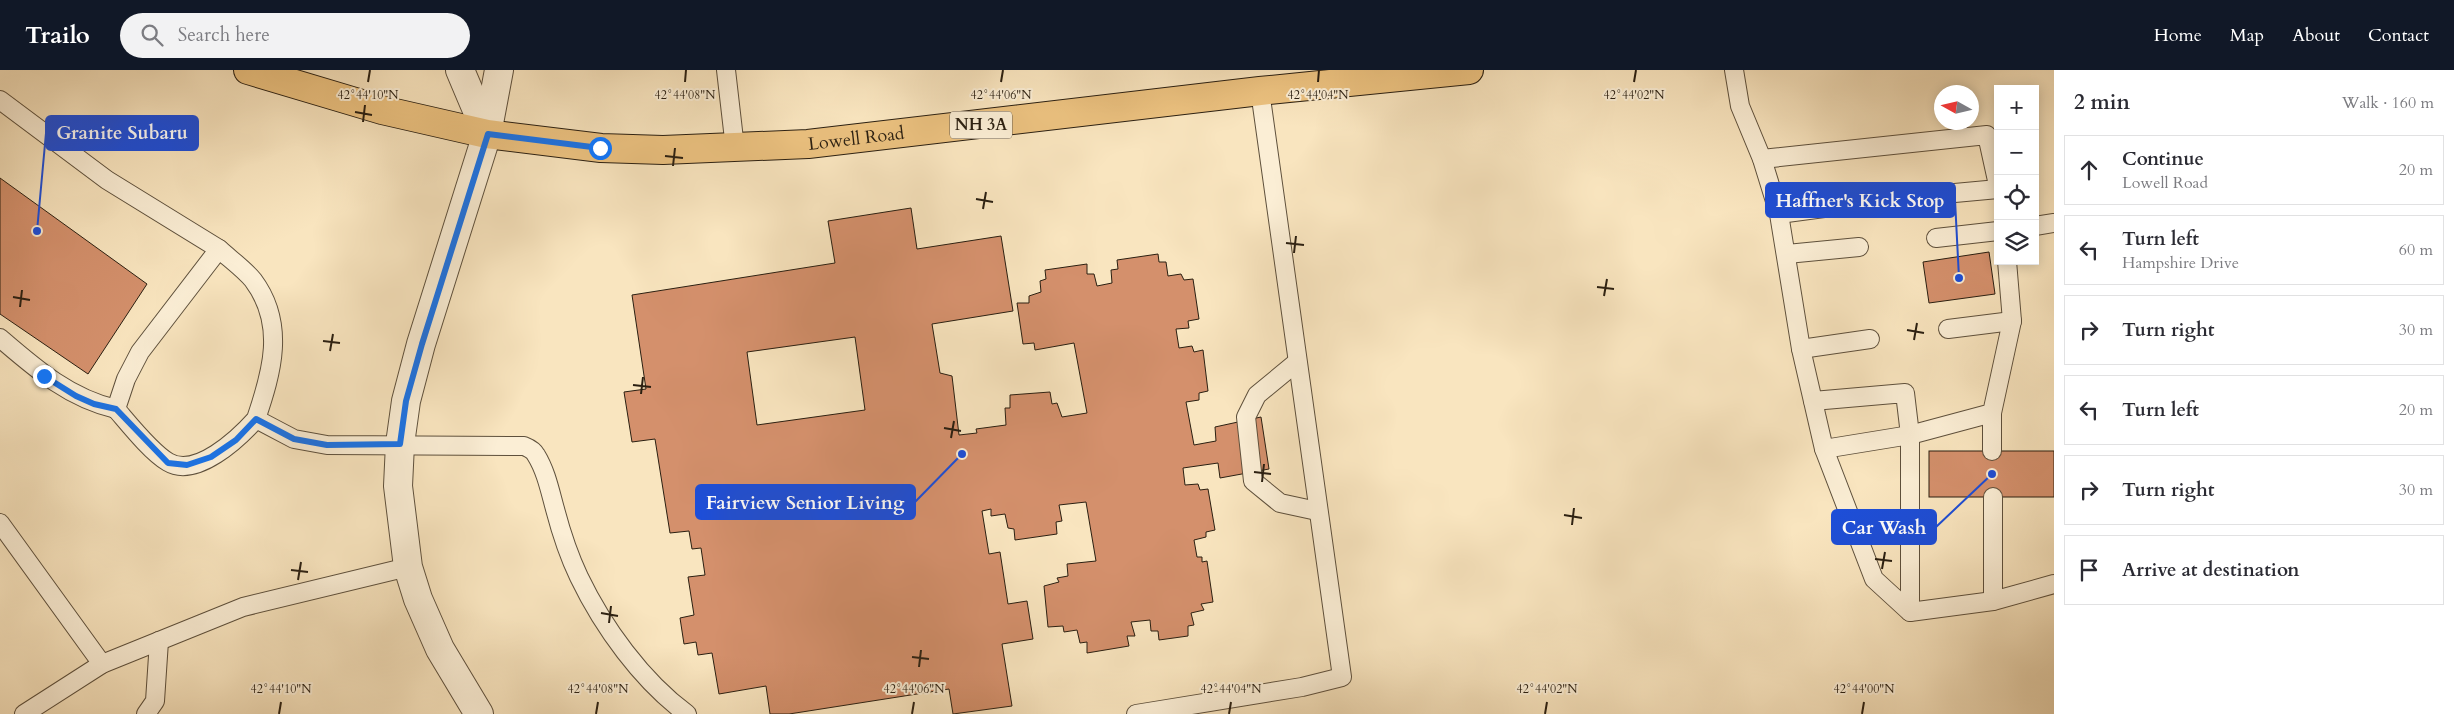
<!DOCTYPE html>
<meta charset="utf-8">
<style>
body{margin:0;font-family:Cardo,serif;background:#f2f2f3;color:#2b2b33}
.controls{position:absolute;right:15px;top:15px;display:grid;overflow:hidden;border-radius:0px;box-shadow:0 2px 12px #0003}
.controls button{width:45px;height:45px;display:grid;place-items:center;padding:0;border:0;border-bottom:1px solid #e1e1e2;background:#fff;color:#2b2b33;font:25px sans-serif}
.compass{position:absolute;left:1934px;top:15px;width:45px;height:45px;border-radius:50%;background:#fff;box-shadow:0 2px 12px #0003;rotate:278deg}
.stop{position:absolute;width:15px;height:15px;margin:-11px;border:4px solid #1a73e8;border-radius:50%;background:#fff}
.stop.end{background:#1a73e8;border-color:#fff;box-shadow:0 1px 5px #0008}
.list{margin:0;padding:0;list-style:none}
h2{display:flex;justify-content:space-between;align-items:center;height:65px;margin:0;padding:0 20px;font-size:21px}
h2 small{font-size:16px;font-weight:400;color:#7c7c81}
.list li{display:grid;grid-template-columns:32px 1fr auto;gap:15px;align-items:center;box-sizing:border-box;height:70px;margin:0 10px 10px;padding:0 10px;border:1px solid #e1e1e2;border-radius:0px}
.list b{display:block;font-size:19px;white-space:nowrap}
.list p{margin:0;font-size:16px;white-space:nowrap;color:#7c7c81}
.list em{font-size:16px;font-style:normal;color:#7c7c81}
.icon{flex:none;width:28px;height:28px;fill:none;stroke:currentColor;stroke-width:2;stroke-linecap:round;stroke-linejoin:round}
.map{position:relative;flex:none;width:2054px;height:644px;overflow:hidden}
header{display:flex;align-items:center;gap:30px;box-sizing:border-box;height:70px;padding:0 25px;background:#111827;color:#fff}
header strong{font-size:24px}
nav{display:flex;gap:28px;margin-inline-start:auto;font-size:18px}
.search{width:350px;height:45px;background:#f2f2f3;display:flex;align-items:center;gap:12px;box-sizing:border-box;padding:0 18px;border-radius:28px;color:#7c7c81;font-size:19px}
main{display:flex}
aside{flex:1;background:#fff}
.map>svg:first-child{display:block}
</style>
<header>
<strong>Trailo</strong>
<div class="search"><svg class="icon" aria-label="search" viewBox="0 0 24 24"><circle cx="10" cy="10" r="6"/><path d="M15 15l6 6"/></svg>Search here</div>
<nav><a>Home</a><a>Map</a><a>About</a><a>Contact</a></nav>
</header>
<main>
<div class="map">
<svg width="2054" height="644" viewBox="0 0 2054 644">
<rect width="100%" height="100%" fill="#f9e5bf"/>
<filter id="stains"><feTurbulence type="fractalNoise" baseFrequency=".004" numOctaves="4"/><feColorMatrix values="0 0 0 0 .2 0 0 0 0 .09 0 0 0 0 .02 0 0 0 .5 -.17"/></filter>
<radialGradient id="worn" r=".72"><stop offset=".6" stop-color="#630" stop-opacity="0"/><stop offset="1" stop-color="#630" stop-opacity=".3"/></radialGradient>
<g fill="#d4906c" stroke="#2a1f11" fill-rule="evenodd">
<polygon points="0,108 147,214 88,304 0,244"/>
<path d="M911,138L917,179L1001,166L1013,241L932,254L940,303L952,306L959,365L977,363L976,359L1006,355L1005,338H1010V325L1050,322L1052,334L1057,333L1062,347L1087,343L1074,273L1035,280L1034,273L1023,274L1017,233H1029V226L1041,222L1040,211L1046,209L1045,200L1087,194V204H1094L1097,216L1112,213L1111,200L1118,199L1117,190L1158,184L1159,192H1166L1168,206L1181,204L1184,210L1193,209L1199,249L1188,251L1189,258L1176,259L1179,278L1192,276L1194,282L1203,280L1208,321L1199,323V330L1186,332L1194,375L1216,371L1215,357L1261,347L1269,399L1220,408L1218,393L1183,398L1185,415L1198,414L1200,420L1208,419L1215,460L1206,462V467L1194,470L1197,487H1202V492L1207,491L1213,532L1201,534L1204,540L1191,543L1194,555L1188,556V566L1159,570L1158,561H1151L1150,550L1131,552L1135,566H1127L1129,576L1087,583V572L1080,573L1077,560L1064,562L1063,556L1048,557L1044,516L1059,512L1057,508L1068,506L1067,494L1096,491L1086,432L1059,435L1062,451L1056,452L1057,464L1015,470L1014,459L1008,458L1005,444L991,446V439L982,441L989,484L1000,482L1008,534L1027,531L1033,569L1002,574L1012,636L953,644L949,619L789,644H770L766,616L719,624L712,583L698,585L696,572L684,574L680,548L694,545L688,507L705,505L701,478L692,479L689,461L670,463L655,369L632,372L624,322L646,319L632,225L835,193L828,151ZM855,267L865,340L757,355L747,282Z"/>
<polygon points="1989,182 1995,224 1929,233 1923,192"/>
<rect x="1929" y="381" width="125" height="46"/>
</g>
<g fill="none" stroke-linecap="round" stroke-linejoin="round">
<defs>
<g id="service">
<polyline points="726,0 735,78"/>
<polyline points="1734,0 1740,36 1762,89 1779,144 1801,279 1824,379 1874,509 1910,542 1993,531 2054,514"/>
<polyline points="0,30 107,110 219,179"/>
<polyline points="1762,89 1987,65 1998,115"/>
<polyline points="1933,125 1998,119"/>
<polyline points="1779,144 1854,134"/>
<polyline points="2035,156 2054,153"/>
<polyline points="1936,168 1998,161"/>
<polyline points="1787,184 1859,177"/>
<polyline points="1948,259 2012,251"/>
<path d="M0,268C36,299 69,328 116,339"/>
<polyline points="1801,279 1870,269"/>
<polyline points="1297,292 1257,325 1246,347 1253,411 1280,433 1317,441"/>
<polyline points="1813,331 1905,323 1910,365 1910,542"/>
<polyline points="1992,343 1992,381"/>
<path d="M256,349C239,368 196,409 168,392C151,382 129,354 116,339L126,309L140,282L219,179C230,189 244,199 253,210C286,254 272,302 256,349L294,369L327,375L524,376C529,378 534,381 536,385C546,401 550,421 555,439C561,462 569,486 579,507C603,557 642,611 687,644"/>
<polyline points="1824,379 1910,365 1992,343 2012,251 2007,191"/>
<polyline points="0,453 102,594"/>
<polyline points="1993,531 1993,427"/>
<polyline points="24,644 102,594 243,537 408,497"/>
<polyline points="146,644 155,631 159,571"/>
<polyline points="1136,644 1302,617 1342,607 1260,21"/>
</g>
<g id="minor">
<polyline points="460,0 487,64"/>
<polyline points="479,644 440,579 418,529 408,497 398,416 400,374 406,331 421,274 487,64 499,0"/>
</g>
<g id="primary">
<path id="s1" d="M248,0L382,40L487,64L601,78L663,80L808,74L1260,21L1469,0"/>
</g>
</defs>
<use href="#service" stroke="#5e503c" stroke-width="20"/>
<use href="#minor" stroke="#5e503c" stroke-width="30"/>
<use href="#primary" stroke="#2a1f11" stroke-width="30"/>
<use href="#service" stroke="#fbeed5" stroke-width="18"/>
<use href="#minor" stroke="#fbeed5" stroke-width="28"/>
<use href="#primary" stroke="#ecc280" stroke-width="28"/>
</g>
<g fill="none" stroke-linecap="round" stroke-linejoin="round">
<polyline stroke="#1a73e8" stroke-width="6" points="44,306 76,326 94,334 116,339 168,393 187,395 211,387 236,370 256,349 294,369 327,375 400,374 406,331 422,274 488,64 600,78"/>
</g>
<path fill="none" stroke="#2a1f11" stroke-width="2" d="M368,12L370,0M685,12L686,0M1001,12L1003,0M1318,12L1319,0M1634,12L1636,0M355,42L372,45M363,52L365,35M665,86L683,88M673,96L675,78M976,129L993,132M983,139L986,122M1286,173L1304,175M1294,183L1296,166M1597,217L1614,219M1604,226L1607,209M13,227L30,230M20,237L22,220M1907,260L1924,263M1914,270L1917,253M323,271L340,273M330,281L333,264M633,315L651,317M641,324L643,307M944,358L961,361M951,368L954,351M1254,402L1271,404M1262,412L1264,394M1564,445L1582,448M1572,455L1574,438M1875,489L1892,491M1882,499L1885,482M291,500L308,502M298,510L301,492M601,543L618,546M609,553L611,536M912,587L929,589M919,597L921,580M279,644L281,632M596,644L598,632M912,644L914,632M1229,644L1231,632M1545,644L1547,632M1862,644L1864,632"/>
<g text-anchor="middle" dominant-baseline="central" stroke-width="4" stroke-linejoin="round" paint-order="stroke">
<rect fill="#fbeed5" stroke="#695d4c" stroke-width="1" x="950" y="41.5" width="62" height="27" rx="4"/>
<g font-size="16" font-weight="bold" fill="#2a1f11">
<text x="981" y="55">NH 3A</text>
</g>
<g font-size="18" fill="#2a1f11" stroke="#fbeed5">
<text stroke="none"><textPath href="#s1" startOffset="618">Lowell Road</textPath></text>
</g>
</g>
<g font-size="12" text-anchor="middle" fill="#2a1f11" stroke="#fbeed5" stroke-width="4" stroke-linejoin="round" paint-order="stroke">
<text x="368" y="29">42°44'10"N</text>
<text x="685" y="29">42°44'08"N</text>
<text x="1001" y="29">42°44'06"N</text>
<text x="1318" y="29">42°44'04"N</text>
<text x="1634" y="29">42°44'02"N</text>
<text x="281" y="623">42°44'10"N</text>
<text x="598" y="623">42°44'08"N</text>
<text x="914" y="623">42°44'06"N</text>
<text x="1231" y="623">42°44'04"N</text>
<text x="1547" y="623">42°44'02"N</text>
<text x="1864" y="623">42°44'00"N</text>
</g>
<path fill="none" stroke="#1d4ed8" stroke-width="2" d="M37 161L46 63M1959 208L1955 130M962 384L915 432M1992 404L1936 457"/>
<g fill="#1d4ed8" stroke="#fbeed5" stroke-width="2">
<circle cx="37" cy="161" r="5"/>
<circle cx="1959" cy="208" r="5"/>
<circle cx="962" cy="384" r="5"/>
<circle cx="1992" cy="404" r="5"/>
</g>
<g fill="#1d4ed8" stroke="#1d4ed8" stroke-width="2">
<rect x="46" y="46" width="152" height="34" rx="5"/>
<rect x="1766" y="113" width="189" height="34" rx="5"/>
<rect x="696" y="415" width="219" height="34" rx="5"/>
<rect x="1832" y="440" width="104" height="34" rx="5"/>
</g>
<g font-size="19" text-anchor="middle" font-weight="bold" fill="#fff">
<text x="122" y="69">Granite Subaru</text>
<text x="1860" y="137">Haffner's Kick Stop</text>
<text x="805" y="439">Fairview Senior Living</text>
<text x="1884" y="464">Car Wash</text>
</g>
<rect width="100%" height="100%" filter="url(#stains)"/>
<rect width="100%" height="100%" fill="url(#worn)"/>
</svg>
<div class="controls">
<button>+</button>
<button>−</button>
<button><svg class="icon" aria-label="locate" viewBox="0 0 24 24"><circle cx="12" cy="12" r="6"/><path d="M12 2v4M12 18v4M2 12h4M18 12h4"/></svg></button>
<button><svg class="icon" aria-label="layers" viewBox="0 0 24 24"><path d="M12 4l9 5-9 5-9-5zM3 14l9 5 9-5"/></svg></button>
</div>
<svg class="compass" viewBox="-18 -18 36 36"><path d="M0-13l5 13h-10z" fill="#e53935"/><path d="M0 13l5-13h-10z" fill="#7c7c81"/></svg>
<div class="stop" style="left:600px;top:78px"></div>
<div class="stop end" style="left:44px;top:306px"></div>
</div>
<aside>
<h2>2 min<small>Walk · 160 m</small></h2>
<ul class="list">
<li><svg class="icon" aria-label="ahead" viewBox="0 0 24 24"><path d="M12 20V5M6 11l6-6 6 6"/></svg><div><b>Continue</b><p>Lowell Road</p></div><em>20 m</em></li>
<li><svg class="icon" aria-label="left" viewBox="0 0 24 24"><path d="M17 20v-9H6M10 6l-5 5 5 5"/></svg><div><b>Turn left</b><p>Hampshire Drive</p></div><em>60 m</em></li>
<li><svg class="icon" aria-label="right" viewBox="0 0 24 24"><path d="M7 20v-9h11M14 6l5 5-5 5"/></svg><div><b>Turn right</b></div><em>30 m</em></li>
<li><svg class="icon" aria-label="left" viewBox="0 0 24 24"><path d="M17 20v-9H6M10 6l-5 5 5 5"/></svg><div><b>Turn left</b></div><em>20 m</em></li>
<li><svg class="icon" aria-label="right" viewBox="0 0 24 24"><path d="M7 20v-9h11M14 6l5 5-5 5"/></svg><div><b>Turn right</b></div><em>30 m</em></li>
<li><svg class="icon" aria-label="arrive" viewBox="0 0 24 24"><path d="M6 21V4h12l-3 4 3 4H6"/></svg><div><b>Arrive at destination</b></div></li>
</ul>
</aside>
</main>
